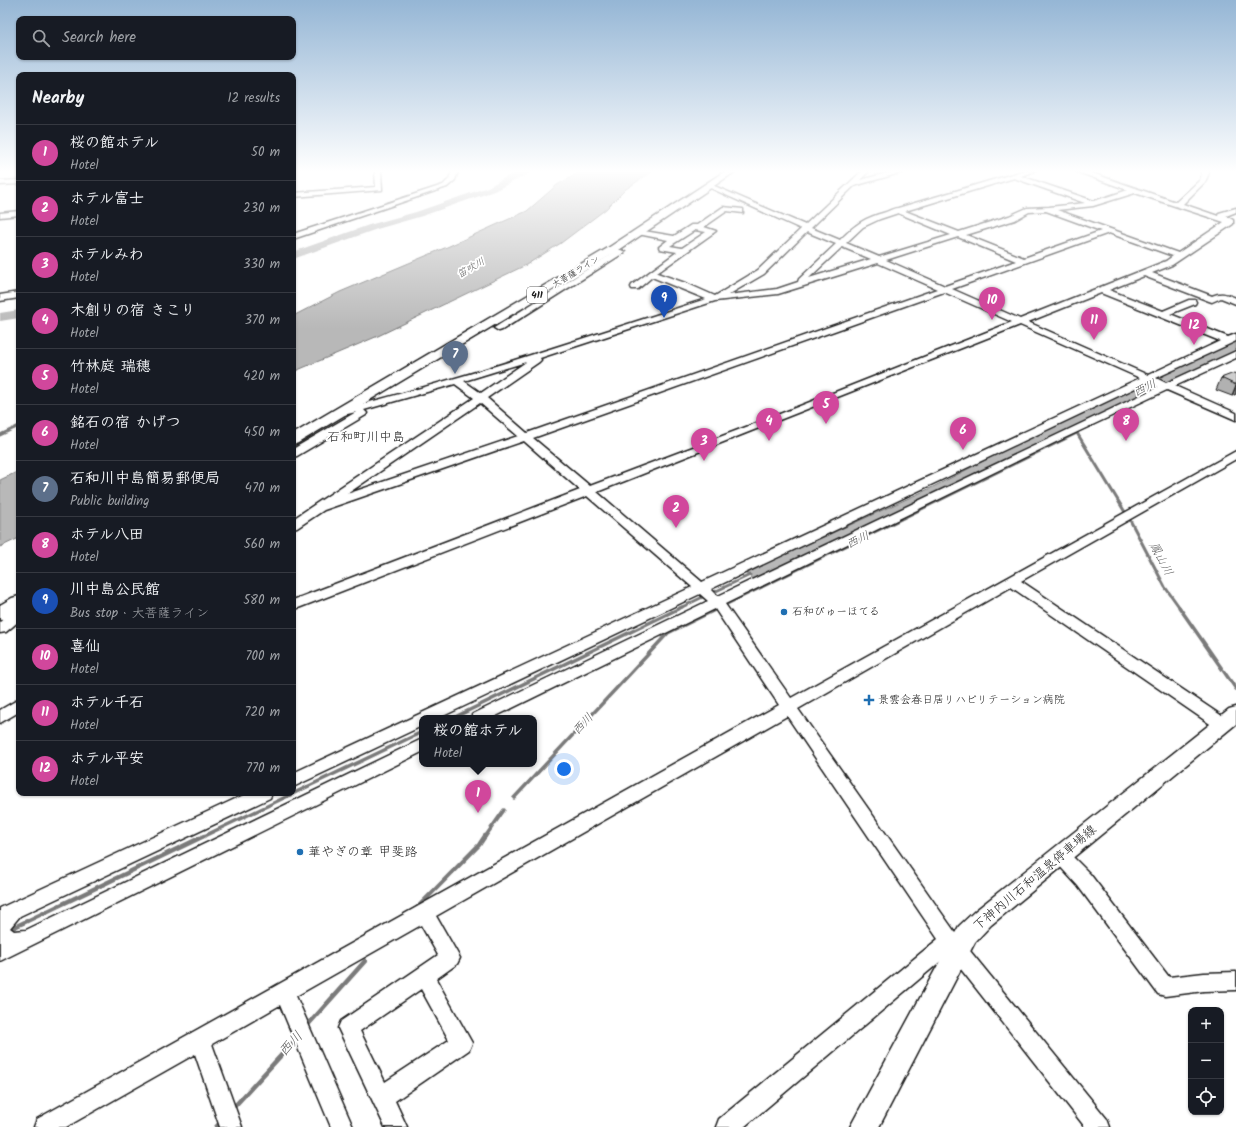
<!DOCTYPE html>
<meta charset="utf-8">
<style>
body{margin:0;font-family:Kalam,"Klee One",sans-serif;background:#20242c;color:#f1f3f6}
.controls{position:absolute;right:12px;bottom:12px;display:grid;overflow:hidden;border-radius:8px;box-shadow:0 1px 3px #0004}
.controls button{width:36px;height:36px;display:grid;place-items:center;padding:0;border:0;border-bottom:1px solid #363941;background:#171b24;color:#f1f3f6;font:20px sans-serif}
.you{position:absolute;left:564px;top:769px;width:14px;height:14px;margin:-10px;border:3px solid #fff;border-radius:50%;background:#1a73e8;box-shadow:0 0 0 6px #1a73e833}
.badge{display:grid;place-items:center;width:26px;height:26px;border-radius:50%;background:#0f766e;color:#fff;font-size:13px;font-weight:700}
.pin{position:absolute;translate:-50% -33px;filter:drop-shadow(0 1px 2px #0008)}
.pin::after{content:'';position:absolute;top:21px;width:14px;height:12px;background:inherit;clip-path:polygon(0 0,100% 0,50% 100%)}
.popup{position:absolute;left:419px;top:715px;width:118px;height:52px;box-sizing:border-box;display:grid;place-content:center;border-radius:8px;background:#171b24;filter:drop-shadow(0 1px 3px #0005);font-size:13px;white-space:nowrap;color:#9ea1a6}
.popup b{font-size:15px;color:#f1f3f6}
.popup::after{content:'';position:absolute;left:50%;top:100%;margin-left:-8px;border:8px solid transparent;border-top-color:#171b24}
.list{margin:0;padding:0;list-style:none}
h2{display:flex;justify-content:space-between;align-items:center;height:52px;margin:0;padding:0 16px;font-size:17px}
h2 small{font-size:13px;font-weight:400;color:#9ea1a6}
.list li{display:grid;grid-template-columns:26px 1fr auto;gap:12px;align-items:center;box-sizing:border-box;height:56px;padding:0 16px;border-top:1px solid #363941}
.list b{display:block;font-size:15px;white-space:nowrap}
.list p{margin:0;font-size:13px;white-space:nowrap;color:#9ea1a6}
.list em{font-size:13px;font-style:normal;color:#9ea1a6}
.icon{flex:none;width:22px;height:22px;fill:none;stroke:currentColor;stroke-width:2;stroke-linecap:round;stroke-linejoin:round}
.map{position:relative;flex:none;width:1236px;height:1127px;overflow:hidden}
.search{position:absolute;background:#171b24;box-shadow:0 1px 3px #0004;left:16px;top:16px;width:280px;height:44px;display:flex;align-items:center;gap:10px;box-sizing:border-box;padding:0 14px;border-radius:8px;color:#9ea1a6;font-size:15px}
.panel{position:absolute;background:#171b24;box-shadow:0 1px 3px #0004;left:16px;top:72px;width:280px;height:724px;border-radius:8px}
.map>svg:first-child{display:block}
</style>
<div class="map">
<svg width="1236" height="1127" viewBox="0 0 1236 1127">
<rect width="100%" height="100%" fill="#fff"/>
<filter id="ink" filterUnits="userSpaceOnUse"><feTurbulence type="fractalNoise" baseFrequency=".025" numOctaves="2"/><feDisplacementMap in="SourceGraphic" scale="8" xChannelSelector="R" yChannelSelector="G"/><feConvolveMatrix kernelMatrix="1 2 1 2 8 2 1 2 1" color-interpolation-filters="sRGB"/></filter>
<g filter="url(#ink)">
<g fill="#b8b8b8" stroke="#7a7a7a">
<polygon points="582,171 653,171 626,189 606,209 561,243 526,265 378,336 293,372 293,316 340,292 447,247 527,211 557,185"/>
<path d="M1236,341V350L1227,355C1068,428 912,505 754,580L745,573L933,487L1044,430Z"/>
<polygon points="19,471 19,538 0,547 0,480"/>
</g>
<g fill="none" stroke-linecap="round" stroke-linejoin="round">
<polyline stroke="#7a7a7a" stroke-width="2" points="17,427 19,426"/>
<g stroke="#7a7a7a" stroke-width="3">
<polyline points="0,435 19,426"/>
<polyline points="712,593 750,575"/>
<polyline points="680,608 707,595"/>
<polyline points="719,608 1077,433 1131,522 1165,587 1180,608"/>
</g>
<g stroke="#7a7a7a" stroke-width="3.5">
<polyline points="1179,607 1236,689"/>
<polyline points="453,718 682,607"/>
<polyline points="514,798 668,633 721,607"/>
<polyline points="202,837 422,732"/>
<polyline points="485,837 504,810"/>
</g>
<g stroke="#7a7a7a" stroke-width="4.5">
<polyline points="416,909 479,845 485,836"/>
<polyline points="0,934 204,836"/>
<polyline points="306,1027 365,961"/>
<polyline points="232,1109 297,1038"/>
<polyline points="216,1127 222,1121"/>
</g>
<g fill="#b8b8b8" fill-rule="evenodd">
<polygon points="521,171 534,171 494,191 422,216 377,229 293,259 293,252 369,225 416,212 488,187 506,177"/>
<polygon points="19,310 19,318 0,321 0,313"/>
</g>
<defs>
<g id="minor">
<polygon points="375,171 381,171 382,190 293,197 293,193 376,187"/>
<polygon points="452,171 458,171 455,180 447,187 293,239 293,234 443,185 449,179"/>
<path d="M862,171H869L860,180L895,171H907L854,186L811,228L840,240C856,224 864,218 886,212C891,210 894,208 898,208L1023,171H1034L1021,176L1094,201L1128,190L1075,171H1086L1176,202L1200,180L1202,174L1200,171H1208L1209,173L1205,182L1183,204L1218,216L1219,213L1236,208V212L1226,216L1233,220V224L1172,265L1152,273L1212,296C1222,292 1226,294 1236,298V304L1221,298L1212,302L1209,301L1144,276L1109,290L1163,311L1189,300H1195L1196,302L1195,304L1170,314L1228,337L1236,334V341L1232,343L1156,378L1166,383L1236,351V358L1175,386L1236,413V420L1167,390L1056,442L725,604L791,698L1236,451V459L1021,581L1228,720L1230,724L1228,728L1222,730L1216,728L1011,587L798,709L957,935L1107,1119L1110,1127H1085L949,954L744,1127H716L719,1119L938,939L787,716L436,916L460,958L457,964L436,979L472,1043L469,1050L395,1101L407,1127H385L338,1028L341,1021L438,955L421,925L296,996L353,1127H331L280,1005L212,1044L242,1127H220L195,1054L66,1127H34L37,1119L779,705L715,609L492,718H470L473,714L708,601L700,594L439,718H422V726L293,787V773L692,587L587,496L293,610V600L580,490L524,441L324,510L297,528L293,529V519L474,398L455,384L364,410L367,413L366,415L297,456L293,457V449L356,412L339,416L335,415L334,413L335,411C460,380 583,338 706,299L652,277L638,289H632L631,287L632,285L677,252L660,249L659,247L668,240L638,234V230L674,236L691,225H697L723,207L743,209V213L727,211L704,227L716,231L657,273L688,284L715,296L758,270L801,229L708,187V185H712L805,225ZM1014,178L1085,203L1049,207L1027,208L1009,216L959,232L905,211ZM1135,193L1224,222L1178,253L1057,210L1093,206ZM1046,211L1101,231L1024,258L966,235L1015,220L1029,212ZM898,213L951,235L879,257L846,243L863,227L880,219ZM695,230L706,232L682,248L670,246ZM807,232L836,244L799,279L798,282L777,289L728,295L764,274ZM1109,233L1173,256L1166,261L1020,319L952,289ZM958,237L1016,261L945,286L886,260ZM842,247L871,259L809,278ZM878,263L937,289L527,433L487,398L539,362L541,360L540,358L715,301L778,294ZM944,292L1012,322L762,421L590,486L533,438ZM1101,293L1220,341L1148,375L1028,322ZM1020,325L1140,378L702,582L597,492ZM526,362L481,393L464,381ZM1148,382L1158,387L718,596L711,589ZM480,403L518,436L347,494ZM421,989L449,1040L385,1082L360,1031Z"/>
<polygon points="19,180 19,184 0,185 0,181"/>
<polygon points="19,211 19,215 0,217 0,213"/>
<polygon points="618,250 621,250 625,252 502,330 499,331 494,328"/>
<polygon points="19,292 19,298 0,301 0,295"/>
<polygon points="19,608 19,621 6,632 0,633 0,622 14,610"/>
<polygon points="19,699 19,712 0,723 0,710"/>
<polygon points="422,739 422,752 0,961 0,908 248,793 272,793 270,798 20,916 10,928 14,931 26,930"/>
<polygon points="1061,848 1067,851 1090,874 1169,977 1204,973 1236,972 1236,990 1204,991 1165,996 1158,994 1078,886 1055,861 1052,856 1055,851"/>
</g>
<polygon id="major" points="1236,707 1236,724 991,925 975,942 879,1127 850,1127 959,926 975,911 1229,709"/>
<g id="highway">
<polygon points="725,171 736,171 616,252 298,443 293,445 293,434 608,248"/>
<polygon points="19,596 19,611 7,619 0,620 0,605 12,598"/>
</g>
</defs>
<use href="#minor" stroke="#1c1c1c" stroke-width="3"/>
<use href="#major" stroke="#1c1c1c" stroke-width="3"/>
<use href="#highway" stroke="#1c1c1c" stroke-width="3"/>
<use href="#minor" fill="#fff" fill-rule="evenodd"/>
<use href="#major" fill="#fff" fill-rule="evenodd"/>
<use href="#highway" fill="#fff" fill-rule="evenodd"/>
</g>
<polygon fill="#b1b1b1" stroke="#1c1c1c" points="1236,374 1236,394 1232,396 1216,390 1221,378"/>
<polygon fill="#909090" stroke="#1c1c1c" points="1236,386 1236,394 1232,396"/>
<polygon fill="#cecece" stroke="#1c1c1c" points="1234,373 1236,374 1236,385 1221,378"/>
</g>
<linearGradient id="sky" x2="0" y2="1"><stop stop-color="#95b6d5"/><stop offset="0.52" stop-color="#fff"/><stop offset="1" stop-color="#fff" stop-opacity="0"/></linearGradient>
<rect width="1236" height="329" fill="url(#sky)"/>
<g fill="#1f6fb2" stroke="#fff" stroke-width="1.5">
<circle cx="784" cy="612" r="4"/>
<path d="M867 694h4v4h4v4h-4v4h-4v-4h-4v-4h4z"/>
<circle cx="300" cy="852" r="4"/>
</g>
<g text-anchor="middle" dominant-baseline="central" stroke-width="3.5" stroke-linejoin="round" paint-order="stroke">
<g font-size="9" fill="#1c1c1c" stroke="#fff">
<text transform="translate(576 272) rotate(-31)">大菩薩ライン</text>
</g>
<g font-size="10" font-style="italic" fill="#5a5a5a" stroke="#fff">
<text transform="translate(471 268) rotate(-30)">笛吹川</text>
</g>
<rect fill="#fff" stroke="#606060" stroke-width="1" x="527" y="287" width="20" height="16" rx="3"/>
<g font-size="10" font-weight="bold" fill="#1c1c1c">
<text x="537" y="295">411</text>
</g>
<g font-size="11" fill="#1c1c1c" stroke="#fff" text-anchor="start">
<text x="792" y="612">石和びゅーほてる</text>
<text x="878" y="700">景雲会春日居リハビリテーション病院</text>
</g>
<g font-size="12" font-style="italic" fill="#5a5a5a" stroke="#fff">
<text transform="translate(1145 388) rotate(-26)">西川</text>
<text transform="translate(858 540) rotate(-26)">西川</text>
<text transform="translate(1161 559) rotate(62)">鳳山川</text>
<text transform="translate(583 724) rotate(-47)">西川</text>
</g>
<g font-size="13" fill="#1c1c1c" stroke="#fff">
<text x="366" y="437">石和町川中島</text>
</g>
<g font-size="13" fill="#1c1c1c" stroke="#fff" text-anchor="start">
<text x="308" y="852">華やぎの章 甲斐路</text>
</g>
<g font-size="13" fill="#1c1c1c" stroke="#fff">
<text transform="translate(1035 878) rotate(-40)">下神内川石和温泉停車場線</text>
</g>
<g font-size="14" font-style="italic" fill="#5a5a5a" stroke="#fff">
<text transform="translate(291 1044) rotate(-48)">西川</text>
</g>
</g>
</svg>
<div class="controls">
<button>+</button>
<button>−</button>
<button><svg class="icon" aria-label="locate" viewBox="0 0 24 24"><circle cx="12" cy="12" r="6"/><path d="M12 2v4M12 18v4M2 12h4M18 12h4"/></svg></button>
</div>
<div class="you"></div>
<div class="pin badge" style="left:478px;top:813px;background:#d1479c">1</div>
<div class="popup"><b>桜の館ホテル</b>Hotel</div>
<div class="pin badge" style="left:676px;top:528px;background:#d1479c">2</div>
<div class="pin badge" style="left:704px;top:461px;background:#d1479c">3</div>
<div class="pin badge" style="left:769px;top:441px;background:#d1479c">4</div>
<div class="pin badge" style="left:826px;top:424px;background:#d1479c">5</div>
<div class="pin badge" style="left:963px;top:450px;background:#d1479c">6</div>
<div class="pin badge" style="left:455px;top:374px;background:#5c6f8a">7</div>
<div class="pin badge" style="left:1126px;top:441px;background:#d1479c">8</div>
<div class="pin badge" style="left:664px;top:318px;background:#1a4fb4">9</div>
<div class="pin badge" style="left:992px;top:320px;background:#d1479c">10</div>
<div class="pin badge" style="left:1094px;top:340px;background:#d1479c">11</div>
<div class="pin badge" style="left:1194px;top:345px;background:#d1479c">12</div>
<div class="search"><svg class="icon" aria-label="search" viewBox="0 0 24 24"><circle cx="10" cy="10" r="6"/><path d="M15 15l6 6"/></svg>Search here</div>
<section class="panel">
<h2>Nearby<small>12 results</small></h2>
<ul class="list">
<li><span class="badge" style="background:#d1479c">1</span><div><b>桜の館ホテル</b><p>Hotel</p></div><em>50 m</em></li>
<li><span class="badge" style="background:#d1479c">2</span><div><b>ホテル富士</b><p>Hotel</p></div><em>230 m</em></li>
<li><span class="badge" style="background:#d1479c">3</span><div><b>ホテルみわ</b><p>Hotel</p></div><em>330 m</em></li>
<li><span class="badge" style="background:#d1479c">4</span><div><b>木創りの宿 きこり</b><p>Hotel</p></div><em>370 m</em></li>
<li><span class="badge" style="background:#d1479c">5</span><div><b>竹林庭 瑞穂</b><p>Hotel</p></div><em>420 m</em></li>
<li><span class="badge" style="background:#d1479c">6</span><div><b>銘石の宿 かげつ</b><p>Hotel</p></div><em>450 m</em></li>
<li><span class="badge" style="background:#5c6f8a">7</span><div><b>石和川中島簡易郵便局</b><p>Public building</p></div><em>470 m</em></li>
<li><span class="badge" style="background:#d1479c">8</span><div><b>ホテル八田</b><p>Hotel</p></div><em>560 m</em></li>
<li><span class="badge" style="background:#1a4fb4">9</span><div><b>川中島公民館</b><p>Bus stop · 大菩薩ライン</p></div><em>580 m</em></li>
<li><span class="badge" style="background:#d1479c">10</span><div><b>喜仙</b><p>Hotel</p></div><em>700 m</em></li>
<li><span class="badge" style="background:#d1479c">11</span><div><b>ホテル千石</b><p>Hotel</p></div><em>720 m</em></li>
<li><span class="badge" style="background:#d1479c">12</span><div><b>ホテル平安</b><p>Hotel</p></div><em>770 m</em></li>
</ul>
</section>
</div>
